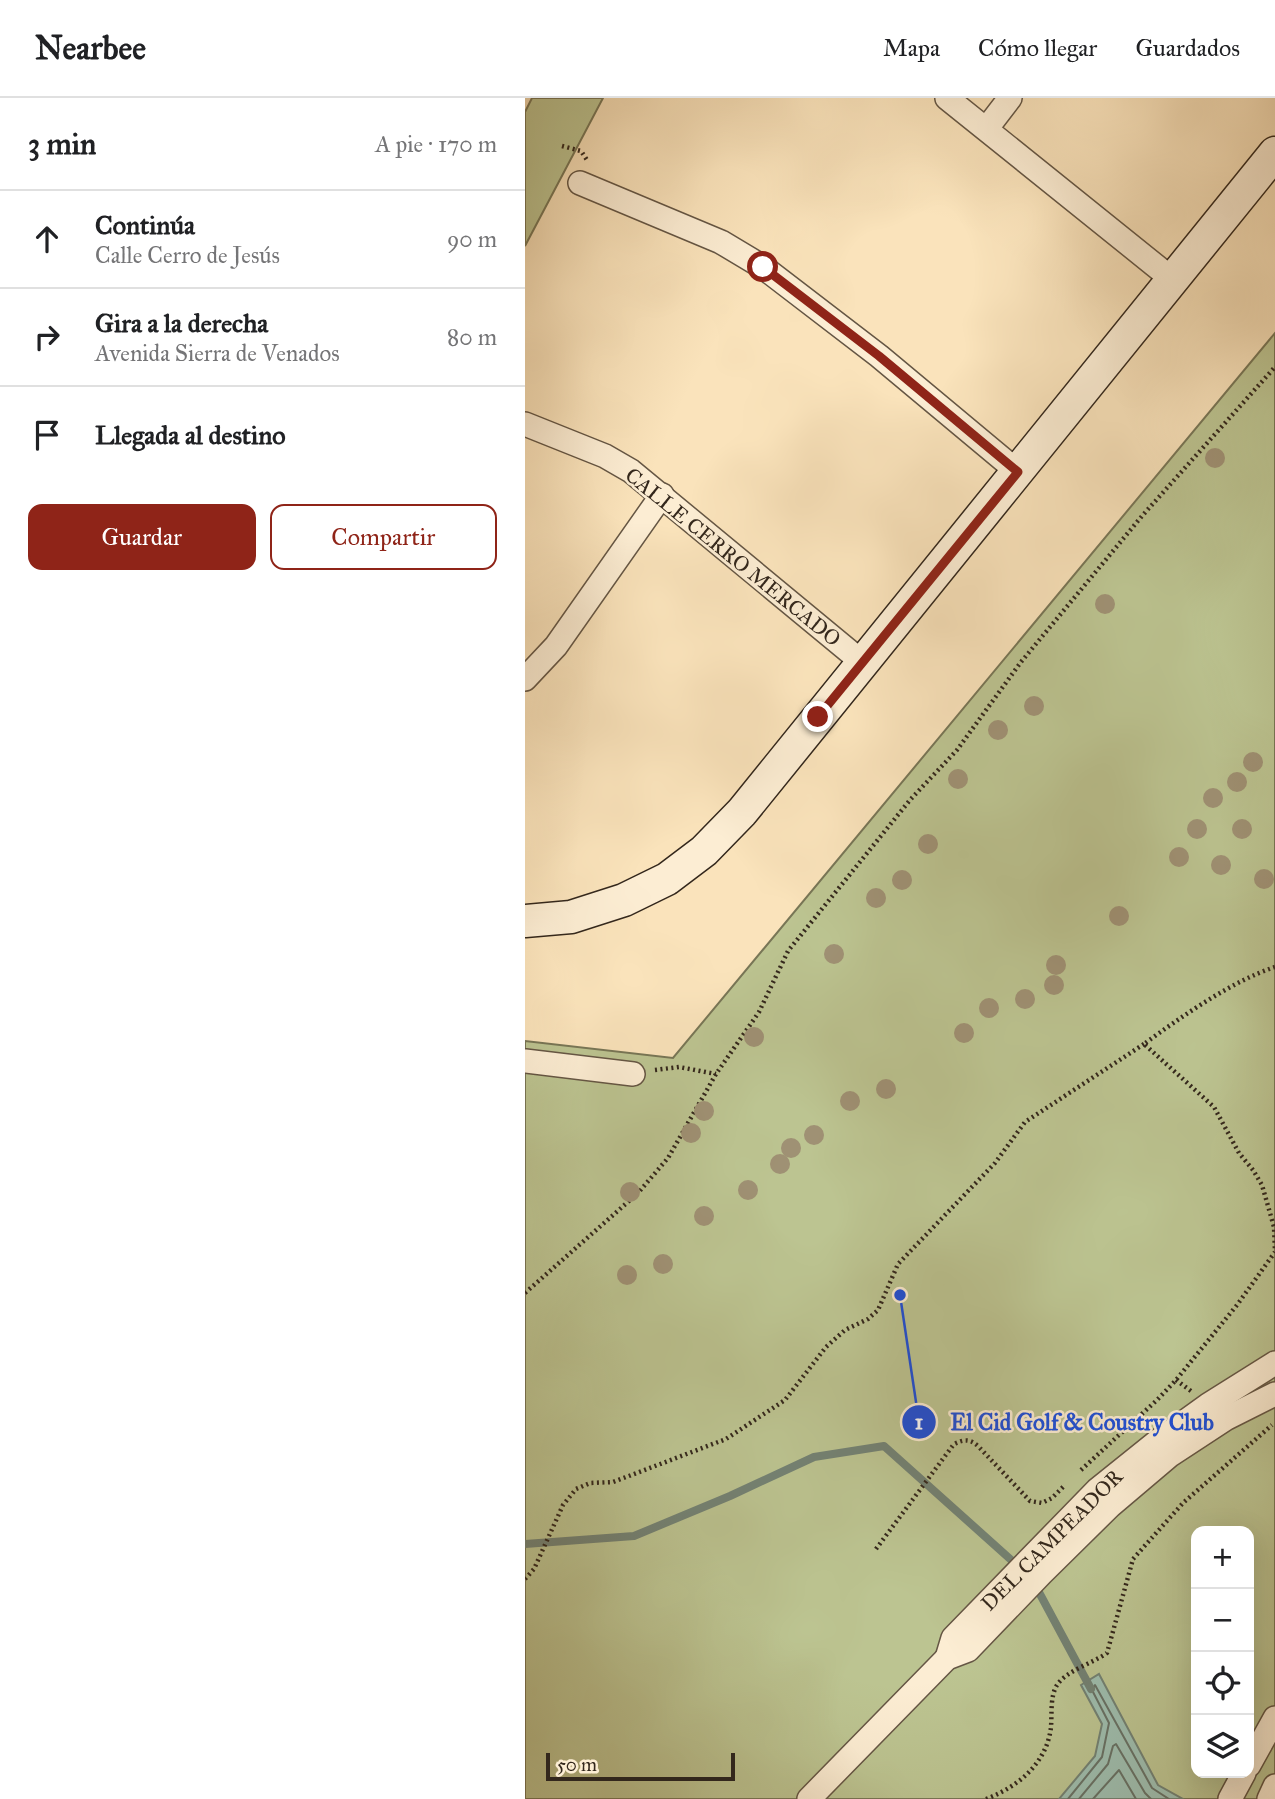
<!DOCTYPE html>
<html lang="es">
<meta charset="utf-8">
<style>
body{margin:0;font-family:"IM FELL Great Primer",serif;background:#f6f6f6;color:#202124}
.controls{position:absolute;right:21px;bottom:21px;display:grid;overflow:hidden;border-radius:14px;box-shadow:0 7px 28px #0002}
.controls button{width:63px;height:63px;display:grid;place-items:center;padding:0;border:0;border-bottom:2px solid #e0e0e0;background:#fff;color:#202124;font:35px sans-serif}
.scale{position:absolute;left:21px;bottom:18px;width:189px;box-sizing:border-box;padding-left:7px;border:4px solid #33271c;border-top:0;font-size:19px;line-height:24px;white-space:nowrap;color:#33271c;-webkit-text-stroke:5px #fcedd3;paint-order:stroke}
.stop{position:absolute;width:21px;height:21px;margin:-16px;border:5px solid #8f2418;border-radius:50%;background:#fff}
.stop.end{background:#8f2418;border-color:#fff;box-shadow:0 2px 7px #0008}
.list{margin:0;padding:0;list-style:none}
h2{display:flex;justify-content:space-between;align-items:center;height:91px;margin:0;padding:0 28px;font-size:30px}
h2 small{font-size:23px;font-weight:400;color:#757577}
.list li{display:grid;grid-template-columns:46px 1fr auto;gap:21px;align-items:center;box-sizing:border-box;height:98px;padding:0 28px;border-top:2px solid #e0e0e0}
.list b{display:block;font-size:26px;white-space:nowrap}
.list p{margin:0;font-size:23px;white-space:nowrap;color:#757577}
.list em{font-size:23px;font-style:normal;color:#757577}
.actions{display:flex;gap:14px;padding:21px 28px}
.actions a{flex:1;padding:16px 0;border:2px solid #8f2418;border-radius:14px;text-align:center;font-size:24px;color:#8f2418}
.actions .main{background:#8f2418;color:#fff}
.icon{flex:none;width:38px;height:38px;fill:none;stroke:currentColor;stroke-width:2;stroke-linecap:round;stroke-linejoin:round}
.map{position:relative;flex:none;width:750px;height:1701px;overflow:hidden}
header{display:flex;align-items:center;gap:42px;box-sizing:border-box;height:98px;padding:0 35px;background:#fff;border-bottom:2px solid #e0e0e0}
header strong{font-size:33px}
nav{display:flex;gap:38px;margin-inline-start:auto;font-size:24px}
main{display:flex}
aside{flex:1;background:#fff}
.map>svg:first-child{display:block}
</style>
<header>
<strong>Nearbee</strong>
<nav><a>Mapa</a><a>Cómo llegar</a><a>Guardados</a></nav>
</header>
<main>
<aside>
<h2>3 min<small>A pie · 170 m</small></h2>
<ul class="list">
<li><svg class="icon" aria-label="ahead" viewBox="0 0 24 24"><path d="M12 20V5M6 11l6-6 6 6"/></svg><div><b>Continúa</b><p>Calle Cerro de Jesús</p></div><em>90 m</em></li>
<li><svg class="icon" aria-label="right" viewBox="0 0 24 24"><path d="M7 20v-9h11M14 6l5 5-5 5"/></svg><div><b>Gira a la derecha</b><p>Avenida Sierra de Venados</p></div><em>80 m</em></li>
<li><svg class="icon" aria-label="arrive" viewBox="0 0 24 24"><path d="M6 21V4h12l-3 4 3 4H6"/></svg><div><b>Llegada al destino</b></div></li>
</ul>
<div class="actions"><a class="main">Guardar</a><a>Compartir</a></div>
</aside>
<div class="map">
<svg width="750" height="1701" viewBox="0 0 750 1701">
<rect width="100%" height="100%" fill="#fae3bb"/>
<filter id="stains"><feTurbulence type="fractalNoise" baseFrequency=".00286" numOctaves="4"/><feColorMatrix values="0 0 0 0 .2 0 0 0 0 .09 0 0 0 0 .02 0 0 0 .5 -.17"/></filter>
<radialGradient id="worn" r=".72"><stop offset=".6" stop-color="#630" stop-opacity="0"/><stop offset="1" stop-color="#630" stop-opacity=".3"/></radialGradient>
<g fill="#bcc491" stroke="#787656" stroke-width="2" fill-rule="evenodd">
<polygon points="7,0 78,0 0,148 0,14"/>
<path d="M750,235V1701H0V943L148,960ZM671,1433H724V1675H671Z"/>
</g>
<polygon fill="#9ebeaf" stroke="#738274" stroke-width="2" points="574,1576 633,1687 658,1701 534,1701 570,1658 577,1626 556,1587"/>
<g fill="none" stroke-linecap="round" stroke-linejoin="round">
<g stroke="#687266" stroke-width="2">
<polyline points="543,1701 577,1659 584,1625 567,1592 570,1587 627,1690 644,1701"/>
<polyline points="554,1701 583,1666 588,1648 591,1646 620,1695 626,1701"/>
<polyline points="568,1701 594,1672 611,1701"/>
</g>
<g stroke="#738274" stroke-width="8">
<polyline points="0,1446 109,1438 205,1398 289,1359 359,1348 493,1468"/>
<polyline points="509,1485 566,1591"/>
</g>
<defs>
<g id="street">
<polyline points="422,0 647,181"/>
<polyline points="462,30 485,0"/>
<polyline points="55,85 196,144 238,169 354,258 493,374"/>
<polyline points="0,326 80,358 106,373 337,564"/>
<polyline points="0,581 31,548 137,397"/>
<polyline points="0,963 108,976"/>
<polyline points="422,1560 428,1540 572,1392 633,1343 683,1307 750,1265"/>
<polyline points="724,1667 750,1620"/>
<polyline points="284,1701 422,1560 443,1552 517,1475 585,1408 644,1358 702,1320 750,1296"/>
<polyline points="705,1701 719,1675"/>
<polyline points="744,1701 750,1688"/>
</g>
<polyline id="secondary" points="0,823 46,819 99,802 142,781 179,753 217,714 750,55"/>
</defs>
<use href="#street" stroke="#655644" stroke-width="26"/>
<use href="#secondary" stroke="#33271c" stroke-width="35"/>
<g stroke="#33271c" stroke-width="4.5" stroke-dasharray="2 3.5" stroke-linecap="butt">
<polyline points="37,48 56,53 62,62"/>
<path d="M750,869C707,883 656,919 619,946L689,1009L714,1055L728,1072L737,1087L749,1129L750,1153"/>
<polyline points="130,972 154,969 191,976"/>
<polyline points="0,1195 113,1095 143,1060 191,976 234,914 263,853 385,702 432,652 496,564 617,418 750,269"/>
<polyline points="651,1282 666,1293"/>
<polyline points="556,1372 632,1302 651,1282 712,1207 750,1154"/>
<path d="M351,1451L429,1346C439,1341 445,1341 453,1348L505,1403L517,1405L527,1400L539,1388"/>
<polyline points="0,1481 9,1471 38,1407 51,1391 65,1385 88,1384 201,1341 260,1302 301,1249 320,1232 343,1221 353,1212 373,1166 470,1065 500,1024 619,946"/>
<path d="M461,1701C493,1689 522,1665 526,1629C527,1616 525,1598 532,1587C541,1573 568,1565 582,1555L608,1461L658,1405L747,1327"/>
</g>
<use href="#street" stroke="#fcedd3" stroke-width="23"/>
<use href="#secondary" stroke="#fcedd3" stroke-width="32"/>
</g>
<g fill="#9f9174">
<circle cx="690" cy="360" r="10"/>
<circle cx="580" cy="506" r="10"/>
<circle cx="509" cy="608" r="10"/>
<circle cx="473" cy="632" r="10"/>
<circle cx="728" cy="664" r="10"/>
<circle cx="433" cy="681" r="10"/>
<circle cx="712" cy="684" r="10"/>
<circle cx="688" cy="700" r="10"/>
<circle cx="672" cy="731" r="10"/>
<circle cx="717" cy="731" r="10"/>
<circle cx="403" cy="746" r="10"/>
<circle cx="654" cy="759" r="10"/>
<circle cx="696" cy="767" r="10"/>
<circle cx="739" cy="781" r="10"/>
<circle cx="377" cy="782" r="10"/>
<circle cx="351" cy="800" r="10"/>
<circle cx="594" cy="818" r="10"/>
<circle cx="309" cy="856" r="10"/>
<circle cx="531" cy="867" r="10"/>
<circle cx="529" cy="887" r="10"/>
<circle cx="500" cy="901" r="10"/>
<circle cx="464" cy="910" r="10"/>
<circle cx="439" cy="935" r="10"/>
<circle cx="229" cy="939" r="10"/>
<circle cx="361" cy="991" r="10"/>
<circle cx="325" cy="1003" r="10"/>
<circle cx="179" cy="1013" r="10"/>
<circle cx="166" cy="1035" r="10"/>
<circle cx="289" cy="1037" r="10"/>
<circle cx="266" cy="1050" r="10"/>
<circle cx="255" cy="1066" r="10"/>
<circle cx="223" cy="1092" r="10"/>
<circle cx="105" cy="1094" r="10"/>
<circle cx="179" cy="1118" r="10"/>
<circle cx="138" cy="1166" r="10"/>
<circle cx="102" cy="1177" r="10"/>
</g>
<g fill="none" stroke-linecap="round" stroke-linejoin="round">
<polyline stroke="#8f2418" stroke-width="9" points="238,169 354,258 493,374 293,619"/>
</g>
<g text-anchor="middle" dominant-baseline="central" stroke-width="5" stroke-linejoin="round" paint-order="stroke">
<g font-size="21" fill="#33271c" stroke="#fcedd3">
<text transform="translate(208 459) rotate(39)">CALLE CERRO MERCADO</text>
<text transform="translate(527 1442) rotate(-45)">DEL CAMPEADOR</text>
</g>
</g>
<path fill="none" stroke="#1d4ed8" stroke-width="2.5" d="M375 1197L394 1324"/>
<g fill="#1d4ed8" stroke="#fcedd3" stroke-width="2.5">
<circle cx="375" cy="1197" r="7"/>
<circle cx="394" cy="1324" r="18"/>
</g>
<g font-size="21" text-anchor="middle" font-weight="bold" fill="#fff">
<text x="394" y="1331">1</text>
</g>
<g font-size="23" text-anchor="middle" font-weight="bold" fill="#1d4ed8" stroke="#fcedd3" stroke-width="5" stroke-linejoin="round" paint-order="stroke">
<text x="557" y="1332">El Cid Golf &amp; Coustry Club</text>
</g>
<rect width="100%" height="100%" filter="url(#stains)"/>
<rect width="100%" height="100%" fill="url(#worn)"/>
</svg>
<div class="controls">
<button>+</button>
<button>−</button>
<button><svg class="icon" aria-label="locate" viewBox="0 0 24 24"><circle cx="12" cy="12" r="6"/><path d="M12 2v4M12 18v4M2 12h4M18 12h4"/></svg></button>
<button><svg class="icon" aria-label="layers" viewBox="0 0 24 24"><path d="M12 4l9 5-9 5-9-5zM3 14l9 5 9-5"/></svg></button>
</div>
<div class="scale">50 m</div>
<div class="stop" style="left:238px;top:169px"></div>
<div class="stop end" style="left:293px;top:619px"></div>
</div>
</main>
